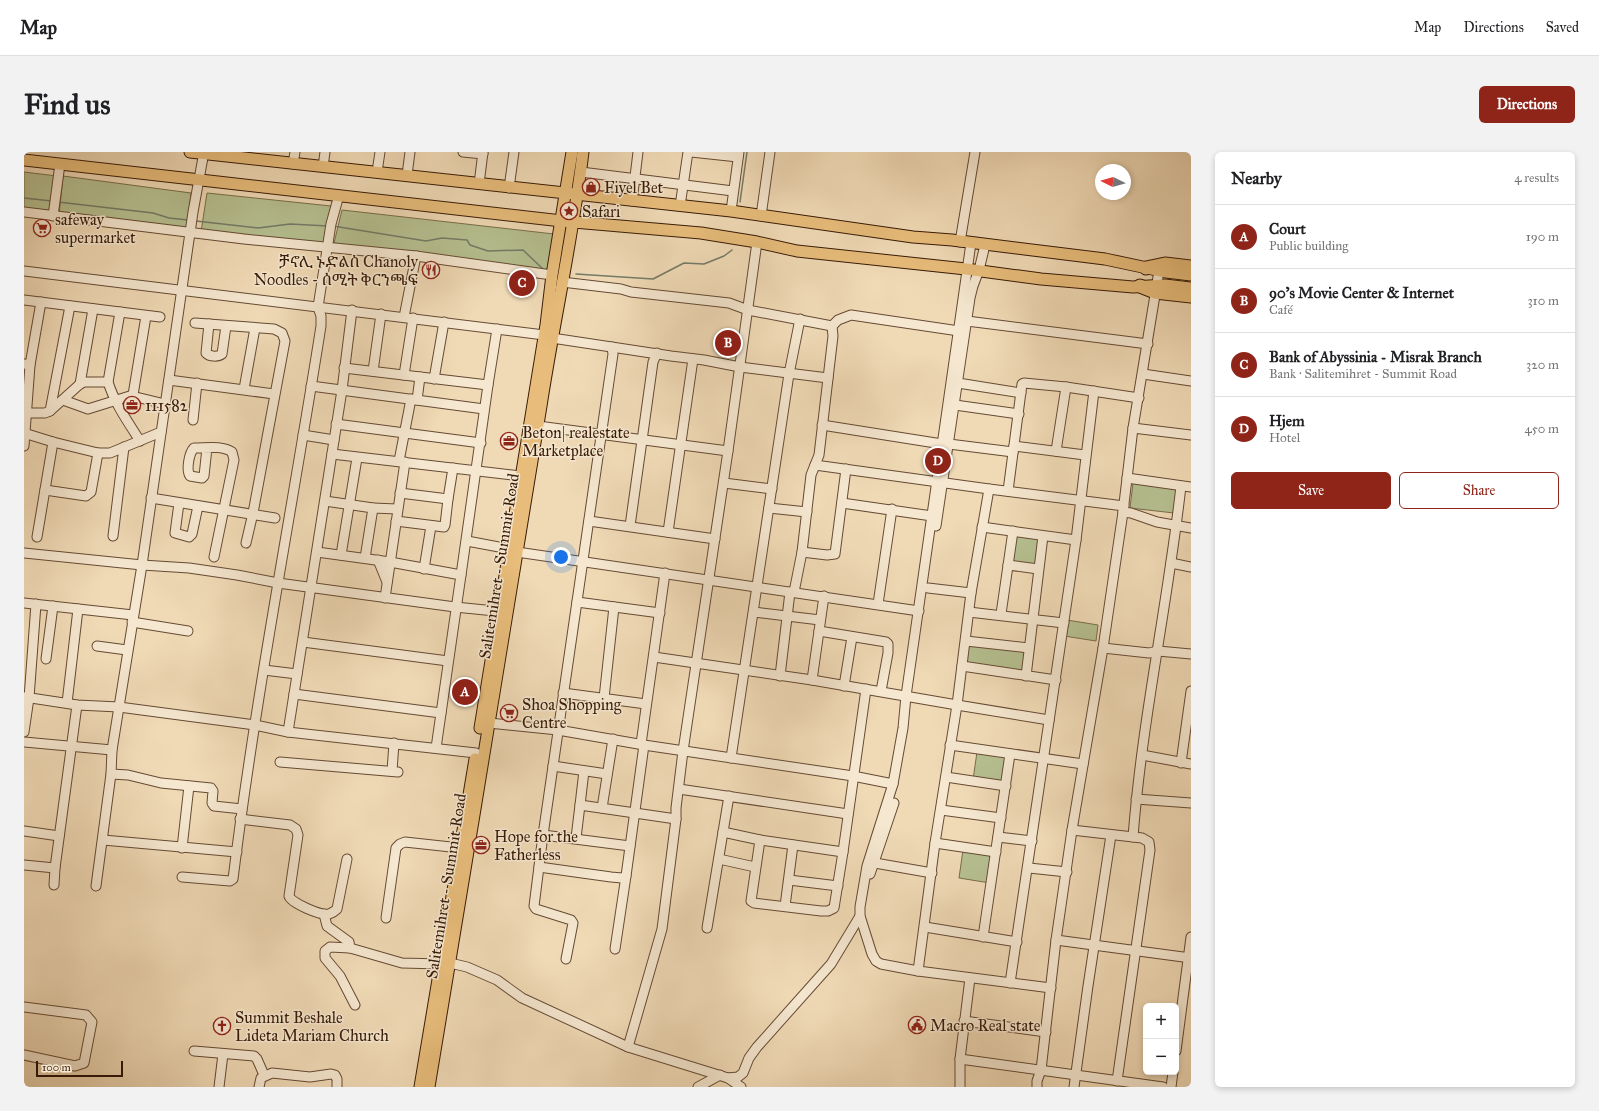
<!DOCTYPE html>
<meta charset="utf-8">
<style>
body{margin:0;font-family:"IM FELL Great Primer","Noto Serif Ethiopic",serif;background:#f2f2f2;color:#202124}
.controls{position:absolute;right:12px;bottom:12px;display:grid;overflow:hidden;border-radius:6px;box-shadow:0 2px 6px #0003}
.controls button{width:36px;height:36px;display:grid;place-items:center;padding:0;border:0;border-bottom:1px solid #e0e0e0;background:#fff;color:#202124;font:20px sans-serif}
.compass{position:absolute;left:1071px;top:12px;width:36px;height:36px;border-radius:50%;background:#fff;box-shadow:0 2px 6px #0003;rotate:275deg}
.scale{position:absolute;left:12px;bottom:10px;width:87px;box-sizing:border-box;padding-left:4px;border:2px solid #381a07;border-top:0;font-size:11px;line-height:14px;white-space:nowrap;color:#381a07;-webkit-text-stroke:3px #f5e7d0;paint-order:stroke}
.you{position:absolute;left:537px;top:405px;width:14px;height:14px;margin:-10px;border:3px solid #fff;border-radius:50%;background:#1a73e8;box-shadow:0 0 0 6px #1a73e833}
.badge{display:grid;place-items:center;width:26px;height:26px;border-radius:50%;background:#8f2418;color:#fff;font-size:13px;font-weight:700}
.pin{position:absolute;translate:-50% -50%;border:2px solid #fff;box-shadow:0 1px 4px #0006}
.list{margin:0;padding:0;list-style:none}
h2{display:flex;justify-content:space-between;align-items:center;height:52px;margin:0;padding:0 16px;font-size:17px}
h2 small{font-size:13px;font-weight:400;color:#757577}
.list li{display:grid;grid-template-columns:26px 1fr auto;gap:12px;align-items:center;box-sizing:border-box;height:64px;padding:0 16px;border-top:1px solid #e0e0e0}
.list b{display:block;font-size:15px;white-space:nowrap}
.list p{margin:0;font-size:13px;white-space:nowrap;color:#757577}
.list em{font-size:13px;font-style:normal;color:#757577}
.actions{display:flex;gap:8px;padding:12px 16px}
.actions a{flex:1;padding:9px 0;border:1px solid #8f2418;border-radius:6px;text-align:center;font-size:14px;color:#8f2418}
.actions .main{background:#8f2418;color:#fff}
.map{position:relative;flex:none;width:1167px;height:935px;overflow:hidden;border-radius:6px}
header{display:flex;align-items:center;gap:24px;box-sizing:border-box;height:56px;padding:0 20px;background:#fff;border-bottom:1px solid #e0e0e0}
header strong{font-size:19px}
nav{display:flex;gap:22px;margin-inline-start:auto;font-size:14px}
.intro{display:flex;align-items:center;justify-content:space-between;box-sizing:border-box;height:96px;padding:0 24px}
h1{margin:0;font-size:28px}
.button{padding:10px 18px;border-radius:6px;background:#8f2418;color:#fff;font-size:14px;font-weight:700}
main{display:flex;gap:24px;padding:0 24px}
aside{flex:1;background:#fff;border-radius:6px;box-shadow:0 2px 6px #0003}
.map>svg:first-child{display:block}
</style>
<header>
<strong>Map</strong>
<nav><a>Map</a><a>Directions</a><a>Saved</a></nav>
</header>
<div class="intro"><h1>Find us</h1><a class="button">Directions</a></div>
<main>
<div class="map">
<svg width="1167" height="935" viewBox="0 0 1167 935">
<rect width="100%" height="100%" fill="#f0dab6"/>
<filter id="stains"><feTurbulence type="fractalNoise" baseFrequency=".005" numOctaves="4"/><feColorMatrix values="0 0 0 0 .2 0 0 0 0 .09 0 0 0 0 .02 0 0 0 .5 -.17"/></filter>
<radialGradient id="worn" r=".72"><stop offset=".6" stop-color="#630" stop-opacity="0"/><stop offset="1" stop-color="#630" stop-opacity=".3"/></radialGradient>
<g fill="#b6c091" stroke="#776d4c">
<polygon points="0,20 33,24 28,60 0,57"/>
<polygon points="39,24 167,41 163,78 35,63"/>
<polygon points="183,41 307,54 299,91 177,80"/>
<polygon points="318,58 530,82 525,121 310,91"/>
<polygon points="1109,331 1153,336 1150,361 1106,356"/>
<polygon points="990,381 1015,384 1011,415 985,411"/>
<polygon points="1043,468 1074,473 1072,489 1040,484"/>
<polygon points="944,490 1002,498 999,522 941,513"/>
<polygon points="953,600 984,604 980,633 949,628"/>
<polygon points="939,698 970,703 966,731 935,726"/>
</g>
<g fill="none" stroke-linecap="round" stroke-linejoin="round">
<g stroke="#737b68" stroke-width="1.5">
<polyline points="0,46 28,49"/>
<polyline points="34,50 129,61 145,66 164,68"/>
<polyline points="716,50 723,0"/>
<polyline points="172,69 234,76 266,72 304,74"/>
<polyline points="309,74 402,89 418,86 443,88 446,93 464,99 499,98 519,117"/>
<polyline points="552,122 629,127 660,111 680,112 700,104 708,98"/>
</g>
<defs>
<g id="minor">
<polyline points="439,0 459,2"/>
<polyline points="667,0 714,5"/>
<polyline points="269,12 271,0"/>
<polyline points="299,15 301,0"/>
<polyline points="353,20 356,0"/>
<polyline points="557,20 709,39"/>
<polyline points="383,23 386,0"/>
<polyline points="455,32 459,0"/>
<polyline points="485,36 490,0"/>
<polyline points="608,49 614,0"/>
<polyline points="656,54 664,0"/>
<polyline points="707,59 715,0"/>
<polyline points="0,60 220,87 392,104 528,123"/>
<polyline points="29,64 36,12"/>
<polyline points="737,64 746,0"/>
<polyline points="936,90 951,0"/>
<polyline points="947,91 882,544 879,576 869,632 843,714 836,755 836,764 848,802 852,809 857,812 894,819 1027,836"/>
<polyline points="0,119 520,183"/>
<polyline points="538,130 597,137 607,140 705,151 724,158 808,174"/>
<polyline points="0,148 136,165"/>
<path d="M96,160L84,230C91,252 104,270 116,289"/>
<polyline points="122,164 109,243 112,245 141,252"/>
<polyline points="380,165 392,104"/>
<polyline points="943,169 1124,192"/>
<polyline points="171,171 250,177 258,181 261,189 229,361 222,391"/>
<path d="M185,172L182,201C186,205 194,205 198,202L202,174"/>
<polyline points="808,174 814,168 827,163 935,179"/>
<polyline points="528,186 647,204 680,208 716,215 804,226"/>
<polyline points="0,212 6,213 0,294"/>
<polyline points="6,213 17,150"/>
<polyline points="349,219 357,162"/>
<polyline points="1119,222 1167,229"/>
<polyline points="380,223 389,166"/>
<polyline points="410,227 420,170"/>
<polyline points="145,228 250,242"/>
<polyline points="934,231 997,241"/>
<polyline points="56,232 69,157"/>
<polyline points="464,233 473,177"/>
<polyline points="287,234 460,257"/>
<polyline points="220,237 231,176"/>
<polyline points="39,248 64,257 109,243"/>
<polyline points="393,248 396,225"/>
<polyline points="931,253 995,262"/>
<polyline points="26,259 46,154"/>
<polyline points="2,261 21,261 26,259 56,232 60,230 84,230"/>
<polyline points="169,268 173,231"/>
<polyline points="312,272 457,291"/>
<polyline points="798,273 918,292"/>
<polyline points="514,274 704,299"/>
<polyline points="1109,276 1167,283"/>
<polyline points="0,281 29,290 74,301 86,301 137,280"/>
<polyline points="279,283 310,288"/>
<polyline points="925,292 989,300"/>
<polyline points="990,294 1061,303"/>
<path d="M183,296L180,324L178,326L166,324C162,318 165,301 170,296C182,296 198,293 208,300L210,308L190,405"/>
<polyline points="1032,299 1042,235"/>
<polyline points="308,302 497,324"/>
<polyline points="375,309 387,247"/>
<polyline points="791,313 965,337 1100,354"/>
<polyline points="1103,326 1167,335"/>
<polyline points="700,331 748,337"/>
<polyline points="21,338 62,344 67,340 74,301"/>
<polyline points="984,339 998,232 1000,231 1042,235 1115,246"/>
<polyline points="376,341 424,347"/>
<polyline points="127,346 251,366"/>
<polyline points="301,349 349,356"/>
<polyline points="155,351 151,381 165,385 168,382 174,354"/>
<polyline points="818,351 908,364"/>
<polyline points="745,356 783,360"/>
<polyline points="1099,360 1107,361 1133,370 1167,376"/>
<polyline points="372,369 420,375 421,373 424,347 429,316"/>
<polyline points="565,369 691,387"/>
<polyline points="606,374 629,210 633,201"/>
<polyline points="912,374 946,146 949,134 955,118 961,93"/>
<polyline points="958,375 1052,388"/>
<polyline points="644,380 669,207"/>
<polyline points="89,384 100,295"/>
<polyline points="13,385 29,290"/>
<polyline points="443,389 486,397"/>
<polyline points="293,400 366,410 437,423 464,233 320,216"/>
<polyline points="493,400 895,459"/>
<polyline points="778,400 803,403 811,402 822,317"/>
<polyline points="0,401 118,413 165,416 213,423 254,431 431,455 481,460"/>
<polyline points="317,403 333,306"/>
<polyline points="341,406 349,356 373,357"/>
<polyline points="354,408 363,430"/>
<polyline points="1147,411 1167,415"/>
<polyline points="984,413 1014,417"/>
<polyline points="400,417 407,374"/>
<polyline points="904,436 947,441"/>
<polyline points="770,440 778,400 787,323 795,303 809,184 808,174"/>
<polyline points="361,446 381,310"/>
<polyline points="553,450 636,461"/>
<polyline points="0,451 109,463"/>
<polyline points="854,452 868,357"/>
<polyline points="730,460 796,468"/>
<polyline points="945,460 1040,471"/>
<polyline points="977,462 989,379"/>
<polyline points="108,470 164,479"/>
<polyline points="795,479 862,490 864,492 864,501 857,539"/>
<polyline points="942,489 1005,496"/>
<polyline points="279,490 424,509"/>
<polyline points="73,494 103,498"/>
<polyline points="1079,496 1125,501 1134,499 1167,502"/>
<polyline points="630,505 788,528 933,553 1025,568"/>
<polyline points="22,507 29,454"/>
<polyline points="938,514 1032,528"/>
<polyline points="240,518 273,522"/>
<polyline points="756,524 766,440"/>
<polyline points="1002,524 1019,384"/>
<polyline points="788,528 800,444"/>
<polyline points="820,534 828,485"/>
<polyline points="539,541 622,552"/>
<polyline points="270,542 417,561"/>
<polyline points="0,545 53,553 95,555 231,573 264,580 452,601"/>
<polyline points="580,546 590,455"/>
<polyline points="43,551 54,457"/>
<polyline points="465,571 534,578 620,593 829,624 869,632"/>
<polyline points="0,580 5,546 12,452"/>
<polyline points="264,580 318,238 328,158"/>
<polyline points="0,590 88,598"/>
<polyline points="617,592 641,421"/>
<polyline points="926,593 1059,612"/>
<polyline points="412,596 437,423"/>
<polyline points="1118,603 1167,612"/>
<polyline points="707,606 765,222 776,167"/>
<polyline points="256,610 374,620"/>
<polyline points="1157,611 1167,539"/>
<polyline points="529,614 583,622"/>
<polyline points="368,619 370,591"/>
<polyline points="87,622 104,623 137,631 187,636 189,639 188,651 190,654 218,657"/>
<polyline points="922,625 982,634"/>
<polyline points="655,637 824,662"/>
<polyline points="1112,647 1167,651"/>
<polyline points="556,653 560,619"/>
<polyline points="578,656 589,587"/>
<polyline points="917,658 977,666"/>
<path d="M216,667L266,673L272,677L274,683L265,744C267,751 297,764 305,762C308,761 311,759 313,757L323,707"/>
<polyline points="1048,678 1118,686 1125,690 1126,698 1093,929"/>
<polyline points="0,679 35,684"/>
<polyline points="699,680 736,688 819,700"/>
<polyline points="519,683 606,694"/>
<polyline points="974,685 1008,689"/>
<path d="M1109,685C1118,567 1144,451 1157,334"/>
<polyline points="552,686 556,653 652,667 652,656 659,599 704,299 733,90"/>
<polyline points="79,688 213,700"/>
<polyline points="736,688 727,749 730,751 797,759 804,759 810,756 819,700 842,537"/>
<polyline points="911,691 972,700"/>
<polyline points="158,696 165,634"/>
<polyline points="695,707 731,715"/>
<polyline points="851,711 908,721"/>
<polyline points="0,713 31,716"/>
<polyline points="515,715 587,725 598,726 602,724 620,593"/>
<polyline points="1005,716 1043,720"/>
<polyline points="846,722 870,651"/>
<path d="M158,725L206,729L209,727C232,541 268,358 297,174V164L294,155L307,72L315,43"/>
<polyline points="765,728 814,734"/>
<polyline points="30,733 31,716 53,553"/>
<polyline points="72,734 87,622 88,598 118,413 169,60 180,0"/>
<polyline points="761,754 769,693"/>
<polyline points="300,762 303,774 325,790 326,796"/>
<polyline points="362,766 372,696 376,692 381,690 436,696"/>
<polyline points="901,775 993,790"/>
<polyline points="683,776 705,644"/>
<polyline points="959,785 986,602"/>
<polyline points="1032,788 1167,806"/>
<polyline points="591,797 602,724"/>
<polyline points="542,807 549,771 547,768 512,757 510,754 519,683 589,202 588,195"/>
<polyline points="426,811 443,815 473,828 498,846 604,895 704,926 714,925 719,921 725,906 733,895 807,812 836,764"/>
<polyline points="894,819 911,691 933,553 947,441 965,337"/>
<polyline points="986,831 1052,388 1070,239"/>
<polyline points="331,853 316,824 301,806 301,799 306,795 326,796 378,811 417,812"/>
<polyline points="0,855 62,863 68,870 60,911 51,914 0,903"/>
<polyline points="940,869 1022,880"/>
<polyline points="604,895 638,777 652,667"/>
<polyline points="170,899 230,904 233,907 240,923"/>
<polyline points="1152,899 1167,785"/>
<polyline points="936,907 1139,935"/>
<polyline points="704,926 717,935"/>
<polyline points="195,935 199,902"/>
<polyline points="235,935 237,926 248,921 286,925 307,922 311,923 313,927 313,935"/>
<polyline points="674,935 696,923"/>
<polyline points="936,935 936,907 946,826"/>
<polyline points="1013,935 1013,929 1017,918 1032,788 1048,678 1079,496 1099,360 1109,276 1136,113"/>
<polyline points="1050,935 1064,834 1087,683"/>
<polyline points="1147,935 1149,920"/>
</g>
<g id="major">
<polyline points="166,0 707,59 889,85 928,88 1081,107 1142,120 1167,123"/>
<polyline points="0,8 538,69 677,81 733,90 773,99 942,117 1017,127 1109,135 1141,133 1167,136"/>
<polyline points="456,576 522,173 528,123 548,0"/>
<polyline points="396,935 451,607"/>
<path d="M405,935C442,708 481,481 517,254C530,169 549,85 559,0"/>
</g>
<g id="highway">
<polyline points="1122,116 1141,112 1167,115"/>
<polyline points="1116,134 1131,140 1167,144"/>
</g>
</defs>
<use href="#minor" stroke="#664a33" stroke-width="11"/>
<use href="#major" stroke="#381a07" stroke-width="13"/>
<use href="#highway" stroke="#381a07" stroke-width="15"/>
<use href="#minor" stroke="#f5e7d0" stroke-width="9"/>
<use href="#major" stroke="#e8bd7b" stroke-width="11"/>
<use href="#highway" stroke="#e8bd7b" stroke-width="13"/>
</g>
<defs>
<symbol id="shop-ring" viewBox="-11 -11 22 22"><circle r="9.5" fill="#f5e7d0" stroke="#8f2418" stroke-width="1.5"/><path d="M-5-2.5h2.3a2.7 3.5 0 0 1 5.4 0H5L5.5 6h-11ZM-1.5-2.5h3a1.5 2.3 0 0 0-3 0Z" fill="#8f2418"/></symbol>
<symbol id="sight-ring" viewBox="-11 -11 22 22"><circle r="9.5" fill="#f5e7d0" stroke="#8f2418" stroke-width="1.5"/><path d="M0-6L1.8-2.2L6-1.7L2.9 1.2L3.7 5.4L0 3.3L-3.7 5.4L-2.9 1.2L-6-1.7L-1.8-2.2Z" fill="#8f2418"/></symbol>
<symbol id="supermarket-ring" viewBox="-11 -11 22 22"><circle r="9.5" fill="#f5e7d0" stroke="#8f2418" stroke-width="1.5"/><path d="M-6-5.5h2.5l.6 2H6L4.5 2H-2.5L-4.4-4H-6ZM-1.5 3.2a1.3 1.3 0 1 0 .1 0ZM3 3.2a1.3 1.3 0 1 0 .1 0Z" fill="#8f2418"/></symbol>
<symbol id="restaurant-ring" viewBox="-11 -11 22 22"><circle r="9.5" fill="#f5e7d0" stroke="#8f2418" stroke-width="1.5"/><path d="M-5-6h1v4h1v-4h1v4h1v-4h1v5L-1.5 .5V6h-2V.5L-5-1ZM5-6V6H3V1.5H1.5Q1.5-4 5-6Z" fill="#8f2418"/></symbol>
<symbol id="office-ring" viewBox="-11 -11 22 22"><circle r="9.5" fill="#f5e7d0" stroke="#8f2418" stroke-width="1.5"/><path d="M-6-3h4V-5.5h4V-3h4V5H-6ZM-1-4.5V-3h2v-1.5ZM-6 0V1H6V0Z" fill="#8f2418"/></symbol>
<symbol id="civic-ring" viewBox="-11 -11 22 22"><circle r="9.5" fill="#f5e7d0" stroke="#8f2418" stroke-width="1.5"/><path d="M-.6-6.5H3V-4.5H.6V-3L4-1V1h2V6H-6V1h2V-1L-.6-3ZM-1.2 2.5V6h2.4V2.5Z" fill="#8f2418"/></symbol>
<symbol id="church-ring" viewBox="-11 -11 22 22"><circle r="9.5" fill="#f5e7d0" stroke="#8f2418" stroke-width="1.5"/><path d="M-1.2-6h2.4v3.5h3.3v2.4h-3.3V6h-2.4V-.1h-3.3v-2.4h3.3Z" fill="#8f2418"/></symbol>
</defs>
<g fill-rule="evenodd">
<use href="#shop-ring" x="557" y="25" width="20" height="20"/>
<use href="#sight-ring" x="535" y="49" width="20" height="20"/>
<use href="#supermarket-ring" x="8" y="66" width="20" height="20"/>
<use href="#restaurant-ring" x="397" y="108" width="20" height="20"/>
<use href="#office-ring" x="98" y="243" width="20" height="20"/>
<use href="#office-ring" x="475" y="279" width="20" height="20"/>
<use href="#supermarket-ring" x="475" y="551" width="20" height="20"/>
<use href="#office-ring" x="447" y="683" width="20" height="20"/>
<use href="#civic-ring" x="883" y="863" width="20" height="20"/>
<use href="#church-ring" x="188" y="864" width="20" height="20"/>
</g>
<g text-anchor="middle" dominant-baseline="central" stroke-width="3" stroke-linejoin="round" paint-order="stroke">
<g font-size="16" fill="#381a07" stroke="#f5e7d0" text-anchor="start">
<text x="580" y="35">Fiyel Bet</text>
<text x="558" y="59">Safari</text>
<text x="31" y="67">safeway<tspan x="31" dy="18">supermarket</tspan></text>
<text x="394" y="109" text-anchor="end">ቻኖሊ ኑድልስ Chanoly<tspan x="394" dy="18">Noodles - ሰሚት ቅርንጫፍ</tspan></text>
<text x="121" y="253">111582</text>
<text x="498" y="280">Beton| realestate<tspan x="498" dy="18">Marketplace</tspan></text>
<text x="498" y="552">Shoa Shopping<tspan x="498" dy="18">Centre</tspan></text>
<text x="470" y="684">Hope for the<tspan x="470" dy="18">Fatherless</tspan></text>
<text x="211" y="865">Summit Beshale<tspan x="211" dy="18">Lideta Mariam Church</tspan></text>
<text x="906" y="873">Macro Real state</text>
</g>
<g font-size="16" fill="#381a07" stroke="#f5e7d0">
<text transform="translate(475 414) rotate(-81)">Salitemihret - Summit Road</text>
<text transform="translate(422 734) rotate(-81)">Salitemihret - Summit Road</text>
</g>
</g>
<rect width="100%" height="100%" filter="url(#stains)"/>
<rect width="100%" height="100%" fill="url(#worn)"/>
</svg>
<div class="controls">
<button>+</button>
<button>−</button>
</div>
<svg class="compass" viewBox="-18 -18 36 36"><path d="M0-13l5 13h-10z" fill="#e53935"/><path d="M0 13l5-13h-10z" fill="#757577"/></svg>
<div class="scale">100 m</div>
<div class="you"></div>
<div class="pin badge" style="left:441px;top:540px">A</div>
<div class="pin badge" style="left:704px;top:191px">B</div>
<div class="pin badge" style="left:498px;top:131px">C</div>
<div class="pin badge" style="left:914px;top:309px">D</div>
</div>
<aside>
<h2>Nearby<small>4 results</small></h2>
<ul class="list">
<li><span class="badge">A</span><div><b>Court</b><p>Public building</p></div><em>190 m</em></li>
<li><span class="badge">B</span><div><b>90's Movie Center &amp; Internet</b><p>Café</p></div><em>310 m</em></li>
<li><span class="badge">C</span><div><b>Bank of Abyssinia - Misrak Branch</b><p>Bank · Salitemihret - Summit Road</p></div><em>320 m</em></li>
<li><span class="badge">D</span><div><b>Hjem</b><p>Hotel</p></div><em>450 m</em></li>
</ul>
<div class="actions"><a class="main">Save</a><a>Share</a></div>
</aside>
</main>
